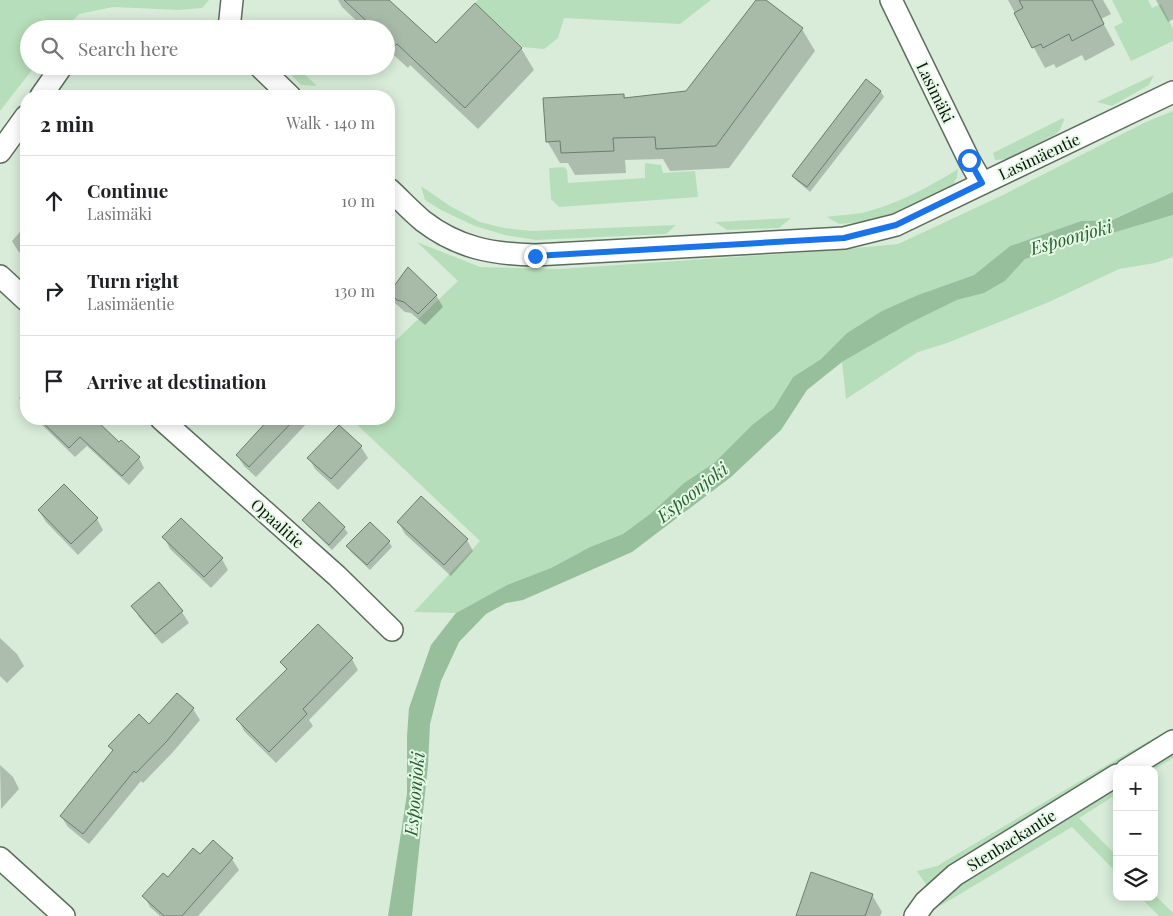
<!DOCTYPE html>
<meta charset="utf-8">
<style>
body{margin:0;font-family:"Playfair Display",serif;background:#f2f2f2;color:#202124}
.controls{position:absolute;right:15px;bottom:15px;display:grid;overflow:hidden;border-radius:10px;box-shadow:0 2px 12px #0003}
.controls button{width:45px;height:45px;display:grid;place-items:center;padding:0;border:0;border-bottom:1px solid #e0e0e0;background:#fff;color:#202124;font:25px sans-serif}
.stop{position:absolute;width:15px;height:15px;margin:-11px;border:4px solid #1a73e8;border-radius:50%;background:#fff}
.stop.end{background:#1a73e8;border-color:#fff;box-shadow:0 1px 5px #0008}
.list{margin:0;padding:0;list-style:none}
h2{display:flex;justify-content:space-between;align-items:center;height:65px;margin:0;padding:0 20px;font-size:21px}
h2 small{font-size:16px;font-weight:400;color:#757577}
.list li{display:grid;grid-template-columns:32px 1fr auto;gap:15px;align-items:center;box-sizing:border-box;height:90px;padding:0 20px;border-top:1px solid #e0e0e0}
.list b{display:block;font-size:19px;white-space:nowrap}
.list p{margin:0;font-size:16px;white-space:nowrap;color:#757577}
.list em{font-size:16px;font-style:normal;color:#757577}
.icon{flex:none;width:28px;height:28px;fill:none;stroke:currentColor;stroke-width:2;stroke-linecap:round;stroke-linejoin:round}
.map{position:relative;flex:none;width:1173px;height:916px;overflow:hidden}
.search{position:absolute;background:#fff;box-shadow:0 2px 12px #0003;left:20px;top:20px;width:375px;height:55px;display:flex;align-items:center;gap:12px;box-sizing:border-box;padding:0 18px;border-radius:28px;color:#757577;font-size:19px}
.panel{position:absolute;background:#fff;box-shadow:0 2px 12px #0003;left:20px;top:90px;width:375px;height:335px;border-radius:20px}
.map>svg:first-child{display:block}
</style>
<div class="map">
<svg width="1173" height="916" viewBox="0 0 1173 916">
<rect width="100%" height="100%" fill="#d8ecd9"/>
<g fill="#b7deba">
<polygon points="0,0 209,0 202,8 179,10 113,7 79,14 65,29 29,29 29,66 35,66 0,111"/>
<polygon points="478,0 711,0 680,24 564,18 558,38 544,49 522,47 475,3"/>
<polygon points="1112,0 1148,0 1152,8 1161,4 1173,29 1173,41 1131,61 1114,27 1123,22"/>
<polygon points="283,66 296,66 317,86 301,85"/>
<polygon points="1154,75 1149,85 1112,106 1097,102"/>
<polygon points="1173,111 1173,192 1111,220 1081,221 1010,246 974,275 918,295 847,333 821,359 793,377 774,408 752,425 714,463 684,483 650,514 623,534 590,547 551,568 507,585 456,613 414,612 480,541 351,419 389,419 389,347 458,281 417,242 480,267 559,269 824,251 898,244 1001,196 1146,122"/>
<polygon points="1063,118 1064,120 1060,130 1056,134 1007,159 995,160 993,153"/>
<polygon points="645,163 661,165 663,173 695,171 698,197 559,207 551,199 549,168 564,167 567,170 568,183 645,178"/>
<path d="M958,169L957,177L953,185L904,210L869,221L839,224L827,217C839,215 853,215 866,212C899,203 929,187 958,169Z"/>
<polygon points="421,186 450,206 480,222 504,228 532,231 676,225 666,234 536,240 505,235 475,226 443,211 425,200"/>
<polygon points="1173,215 1173,257 1155,263 1119,269 1049,302 947,343 918,352 846,399 842,362 908,324 957,300 984,293 1005,281 1025,259"/>
<polygon points="791,218 779,228 727,230 715,222"/>
<polygon points="1173,728 1173,758 1154,770 1117,770 1117,794 1079,818 1117,856 1117,873 1072,827 940,906 917,871 937,866 1129,752"/>
<polygon points="1154,894 1173,913 1173,916 1159,916 1140,897 1154,897"/>
</g>
<polygon fill="#97bf9b" points="1173,192 1173,215 1025,259 1005,281 984,293 957,300 908,324 842,362 807,390 781,430 731,477 632,552 523,600 506,603 486,614 459,642 441,681 430,724 428,765 412,916 388,916 407,794 407,736 409,708 431,645 456,613 507,585 551,568 590,547 623,534 650,514 684,483 714,463 752,425 774,408 793,377 821,359 847,333 882,311 918,295 974,275 1010,246 1081,221 1112,220"/>
<g fill="#0003">
<polygon points="338,0 387,0 436,45 521,48 534,70 478,129 410,65 408,68 386,48 386,29 365,29 342,7"/>
<polygon points="757,0 764,0 802,29 815,51 729,168 670,171 663,159 625,160 626,173 575,175 568,163 560,163 547,141 624,95 626,99 687,92"/>
<polygon points="1008,0 1103,0 1111,14 1101,19 1115,45 1085,61 1082,55 1056,68 1054,64 1045,68"/>
<polygon points="1156,0 1173,0 1173,19 1168,22"/>
<polygon points="866,81 881,92 884,97 810,192 797,181 793,176"/>
<polygon points="26,182 26,200 20,189"/>
<polygon points="26,225 26,258 18,251 12,241"/>
<polygon points="389,293 436,295 443,307 425,325 411,313 405,312 396,304"/>
<polygon points="26,390 26,409 19,398"/>
<polygon points="36,419 93,419 119,444 139,458 144,468 129,485 87,446 75,457"/>
<polygon points="261,419 311,419 256,477 244,466 237,455 265,425"/>
<polygon points="361,447 368,458 338,490 315,469 309,458"/>
<polygon points="319,504 344,528 348,533 332,550 307,525 304,520"/>
<polygon points="39,511 97,519 103,530 78,555 46,522"/>
<polygon points="399,523 467,540 473,551 451,576 405,534"/>
<polygon points="164,537 222,559 228,570 211,588 170,549"/>
<polygon points="389,542 392,547 370,570 351,552 348,547"/>
<polygon points="133,606 182,612 189,623 162,644 139,617"/>
<polygon points="0,638 17,654 24,666 7,683 0,676"/>
<polygon points="352,659 358,670 309,720 313,726 276,763 244,731 238,719 287,671 282,662"/>
<polygon points="177,694 193,709 200,720 173,752 143,783 141,781 89,844 68,827 61,816 113,752 110,747 149,726"/>
<polygon points="0,765 13,777 19,789 1,809"/>
<polygon points="200,856 232,859 239,870 198,916 160,916 150,907 144,896"/>
<polygon points="872,895 882,912 880,916 797,916"/>
</g>
<g fill="#a8bba9" stroke="#6b7d6c">
<polygon points="344,0 389,0 436,43 475,3 522,48 465,108 397,44 394,46 386,39 386,29 375,29"/>
<polygon points="756,0 766,0 803,28 716,146 656,149 655,137 613,138 614,151 561,153 560,141 546,142 543,98 624,94 624,98 686,91"/>
<polygon points="1019,0 1092,0 1104,24 1072,41 1069,34 1043,48 1041,44 1032,48 1014,13 1023,8"/>
<polygon points="866,79 881,91 807,187 792,176"/>
<polygon points="408,267 437,295 418,314 404,302 397,300 389,293"/>
<polygon points="39,419 98,419 96,420 119,442 121,440 140,457 122,476 80,437 69,448"/>
<polygon points="269,419 295,419 249,467 236,455"/>
<polygon points="339,425 362,446 331,479 307,458"/>
<polygon points="64,484 98,518 71,544 38,510"/>
<polygon points="421,496 468,539 444,565 397,522"/>
<polygon points="319,502 345,527 329,545 302,520"/>
<polygon points="181,518 223,558 204,577 162,537"/>
<polygon points="370,522 390,541 367,565 346,546"/>
<polygon points="159,582 183,611 155,634 131,606"/>
<polygon points="318,624 353,658 303,709 307,714 269,752 236,719 287,669 280,662"/>
<polygon points="177,693 194,708 167,741 136,773 134,771 83,834 60,816 113,750 108,746 139,714 149,724"/>
<polygon points="213,840 233,858 182,916 164,916 142,896 163,873 168,877 193,848 200,854"/>
<polygon points="811,872 873,894 865,916 796,916"/>
</g>
<g fill="none" stroke-linecap="round" stroke-linejoin="round">
<defs>
<g id="minor">
<polyline points="891,0 969,160 982,183"/>
<polyline points="229,29 232,0"/>
<polyline points="259,66 290,96"/>
<polyline points="41,96 62,66"/>
<polyline points="0,152 26,116"/>
<path d="M389,189C400,199 411,211 423,221C458,248 492,254 535,255L844,238L896,225L1173,92"/>
<polyline points="0,276 26,300"/>
<polyline points="161,419 337,576 392,630"/>
<polyline points="1126,770 1173,741"/>
<polyline points="0,858 64,916"/>
<polyline points="915,916 925,902 955,875 1117,775"/>
</g>
</defs>
<use href="#minor" stroke="#5c6d5d" stroke-width="24"/>
<use href="#minor" stroke="#fff" stroke-width="21"/>
</g>
<g fill="none" stroke-linecap="round" stroke-linejoin="round">
<polyline stroke="#1a73e8" stroke-width="6" points="535,256 844,238 896,225 982,183 969,160"/>
</g>
<g text-anchor="middle" dominant-baseline="central" stroke-width="4" stroke-linejoin="round" paint-order="stroke">
<g font-size="16" fill="#0a100a" stroke="#e5f9e6">
<text transform="translate(936 92) rotate(64)">Lasimäki</text>
<text transform="translate(1039 156) rotate(-25)">Lasimäentie</text>
<text transform="translate(278 523) rotate(42)">Opaalitie</text>
<text transform="translate(1011 840) rotate(-32)">Stenbackantie</text>
</g>
<g font-size="18" font-style="italic" fill="#296132" stroke="#e5f9e6">
<text transform="translate(1071 237) rotate(-16)">Espoonjoki</text>
<text transform="translate(692 492) rotate(-38)">Espoonjoki</text>
<text transform="translate(414 794) rotate(-85)">Espoonjoki</text>
</g>
</g>
</svg>
<div class="controls">
<button>+</button>
<button>−</button>
<button><svg class="icon" aria-label="layers" viewBox="0 0 24 24"><path d="M12 4l9 5-9 5-9-5zM3 14l9 5 9-5"/></svg></button>
</div>
<div class="stop" style="left:969px;top:160px"></div>
<div class="stop end" style="left:535px;top:256px"></div>
<div class="search"><svg class="icon" aria-label="search" viewBox="0 0 24 24"><circle cx="10" cy="10" r="6"/><path d="M15 15l6 6"/></svg>Search here</div>
<section class="panel">
<h2>2 min<small>Walk · 140 m</small></h2>
<ul class="list">
<li><svg class="icon" aria-label="ahead" viewBox="0 0 24 24"><path d="M12 20V5M6 11l6-6 6 6"/></svg><div><b>Continue</b><p>Lasimäki</p></div><em>10 m</em></li>
<li><svg class="icon" aria-label="right" viewBox="0 0 24 24"><path d="M7 20v-9h11M14 6l5 5-5 5"/></svg><div><b>Turn right</b><p>Lasimäentie</p></div><em>130 m</em></li>
<li><svg class="icon" aria-label="arrive" viewBox="0 0 24 24"><path d="M6 21V4h12l-3 4 3 4H6"/></svg><div><b>Arrive at destination</b></div></li>
</ul>
</section>
</div>
